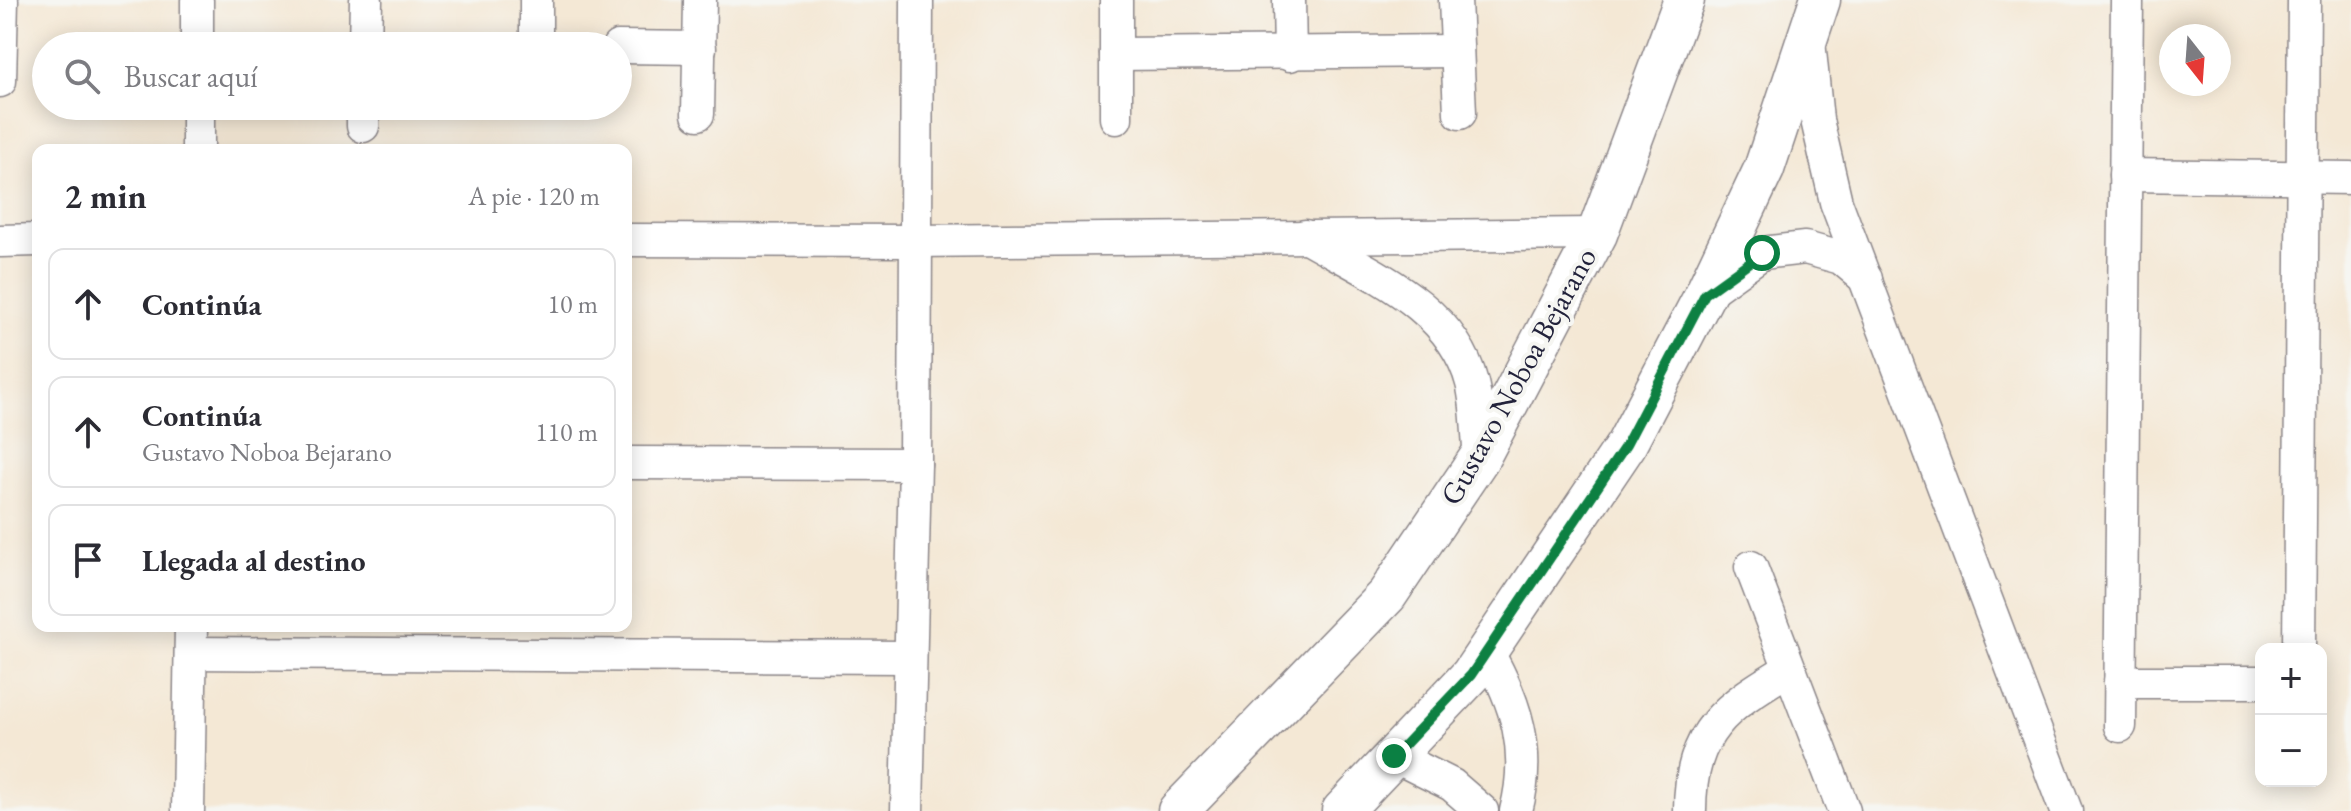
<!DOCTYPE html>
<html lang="es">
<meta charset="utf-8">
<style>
body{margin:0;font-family:"EB Garamond",serif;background:#f7f7f7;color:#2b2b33}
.controls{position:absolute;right:24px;bottom:24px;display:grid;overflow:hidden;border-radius:16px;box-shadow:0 4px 20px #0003}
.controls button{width:72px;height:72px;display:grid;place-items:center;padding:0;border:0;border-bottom:2px solid #e1e1e2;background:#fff;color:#2b2b33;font:40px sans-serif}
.compass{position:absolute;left:2159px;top:24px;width:72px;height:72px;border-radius:50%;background:#fff;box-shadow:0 4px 20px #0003;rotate:163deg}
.stop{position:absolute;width:24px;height:24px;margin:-18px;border:6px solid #0b8043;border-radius:50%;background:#fff}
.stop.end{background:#0b8043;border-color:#fff;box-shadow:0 2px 8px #0008}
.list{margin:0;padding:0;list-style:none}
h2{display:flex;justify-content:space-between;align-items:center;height:104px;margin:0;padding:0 32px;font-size:34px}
h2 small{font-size:26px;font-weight:400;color:#7c7c81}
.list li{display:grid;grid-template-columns:52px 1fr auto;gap:24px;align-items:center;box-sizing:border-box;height:112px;margin:0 16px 16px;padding:0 16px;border:2px solid #e1e1e2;border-radius:16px}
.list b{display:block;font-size:30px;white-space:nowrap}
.list p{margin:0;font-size:26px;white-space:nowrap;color:#7c7c81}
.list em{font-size:26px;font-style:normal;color:#7c7c81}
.icon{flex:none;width:44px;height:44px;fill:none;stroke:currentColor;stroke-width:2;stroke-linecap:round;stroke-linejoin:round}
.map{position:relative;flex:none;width:2351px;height:811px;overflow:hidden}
.search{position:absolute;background:#fff;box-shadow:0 4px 20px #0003;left:32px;top:32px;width:600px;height:88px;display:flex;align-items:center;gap:20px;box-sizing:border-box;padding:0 28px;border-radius:44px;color:#7c7c81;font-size:30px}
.panel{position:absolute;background:#fff;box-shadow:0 4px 20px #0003;left:32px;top:144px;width:600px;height:488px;border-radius:16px}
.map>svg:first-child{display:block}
</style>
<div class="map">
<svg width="2351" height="811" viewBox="0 0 2351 811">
<rect width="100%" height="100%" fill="#f6f6f2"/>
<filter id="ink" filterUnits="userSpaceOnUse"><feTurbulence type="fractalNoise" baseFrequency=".0125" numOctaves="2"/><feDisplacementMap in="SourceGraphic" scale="16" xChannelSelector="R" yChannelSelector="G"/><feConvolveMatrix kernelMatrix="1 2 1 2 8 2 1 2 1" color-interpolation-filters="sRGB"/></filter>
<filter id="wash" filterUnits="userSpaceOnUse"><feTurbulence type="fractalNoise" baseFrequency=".006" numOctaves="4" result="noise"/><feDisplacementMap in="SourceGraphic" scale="32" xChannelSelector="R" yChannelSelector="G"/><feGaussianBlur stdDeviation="1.8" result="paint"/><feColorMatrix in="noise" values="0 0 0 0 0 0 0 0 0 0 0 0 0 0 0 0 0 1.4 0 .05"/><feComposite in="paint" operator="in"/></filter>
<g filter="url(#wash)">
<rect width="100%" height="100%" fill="#f4e8d5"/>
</g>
<g filter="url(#ink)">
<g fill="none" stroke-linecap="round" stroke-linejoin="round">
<defs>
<g id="minor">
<polyline points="197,0 197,46"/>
<polyline points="1116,0 1116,118"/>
<polyline points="1289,0 1290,55"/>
<polyline points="1455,0 1460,113"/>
<polyline points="1809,41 1817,120 1836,202 2066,811"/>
<polyline points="365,46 366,0"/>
<polyline points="536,46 536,0"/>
<polyline points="618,47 700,48"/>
<polyline points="1116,54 1457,51"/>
<polyline points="0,81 2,0"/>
<polyline points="198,106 198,150"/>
<polyline points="698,114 700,0"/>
<polyline points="363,126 363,106"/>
<polyline points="2125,175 2351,178"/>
<path d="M1305,236C1368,273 1452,305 1472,383C1478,406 1477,433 1480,457"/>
<polyline points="626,240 916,241 1597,234"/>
<polyline points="0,241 38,240"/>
<polyline points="1705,294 1762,253 1805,248 1841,258 1866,279"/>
<polyline points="626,463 915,464"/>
<polyline points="1751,567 1844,811"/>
<polyline points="2299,649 2304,0"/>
<path d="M1487,651C1516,703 1532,750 1516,811"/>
<polyline points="191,653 910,657"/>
<polyline points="2120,682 2261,682"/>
<polyline points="2120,726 2127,0"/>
<polyline points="1394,756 1452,785 1482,811"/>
<polyline points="188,811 191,626"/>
<polyline points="907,811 915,464 917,0"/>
<path d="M1690,811C1690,730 1726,707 1789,669"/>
</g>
<g id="tertiary">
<polyline points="1178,811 1387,595 1480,457 1597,234 1684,0"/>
<polyline points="1342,811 1471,675 1626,445 1705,294 1764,169 1820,0"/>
</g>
</defs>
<use href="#minor" stroke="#8b8588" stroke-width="35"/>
<use href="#tertiary" stroke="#8b8588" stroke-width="43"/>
<use href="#minor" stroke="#fff" stroke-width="32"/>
<use href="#tertiary" stroke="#fff" stroke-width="40"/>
</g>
</g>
<g fill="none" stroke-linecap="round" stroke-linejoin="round" filter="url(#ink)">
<polyline stroke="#0b8043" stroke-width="10" points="1394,756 1471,675 1626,445 1705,294 1762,253"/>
</g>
<g text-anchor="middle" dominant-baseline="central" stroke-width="8" stroke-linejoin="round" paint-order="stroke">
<g font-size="30" fill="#22223b" stroke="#f6f6f2">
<text transform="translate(1518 376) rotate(-61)">Gustavo Noboa Bejarano</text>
</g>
</g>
</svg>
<div class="controls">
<button>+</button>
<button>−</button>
</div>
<svg class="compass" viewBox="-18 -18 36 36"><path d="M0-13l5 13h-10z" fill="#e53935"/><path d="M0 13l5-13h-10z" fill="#7c7c81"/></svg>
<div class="stop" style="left:1762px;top:253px"></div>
<div class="stop end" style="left:1394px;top:756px"></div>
<div class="search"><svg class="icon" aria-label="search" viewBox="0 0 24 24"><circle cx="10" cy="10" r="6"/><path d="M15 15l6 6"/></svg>Buscar aquí</div>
<section class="panel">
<h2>2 min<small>A pie · 120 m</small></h2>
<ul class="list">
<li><svg class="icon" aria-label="ahead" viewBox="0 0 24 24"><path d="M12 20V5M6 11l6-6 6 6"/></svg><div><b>Continúa</b></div><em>10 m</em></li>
<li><svg class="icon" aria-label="ahead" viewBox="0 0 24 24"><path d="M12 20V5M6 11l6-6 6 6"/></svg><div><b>Continúa</b><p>Gustavo Noboa Bejarano</p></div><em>110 m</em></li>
<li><svg class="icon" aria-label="arrive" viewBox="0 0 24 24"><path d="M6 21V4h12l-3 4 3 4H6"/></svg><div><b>Llegada al destino</b></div></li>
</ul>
</section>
</div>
